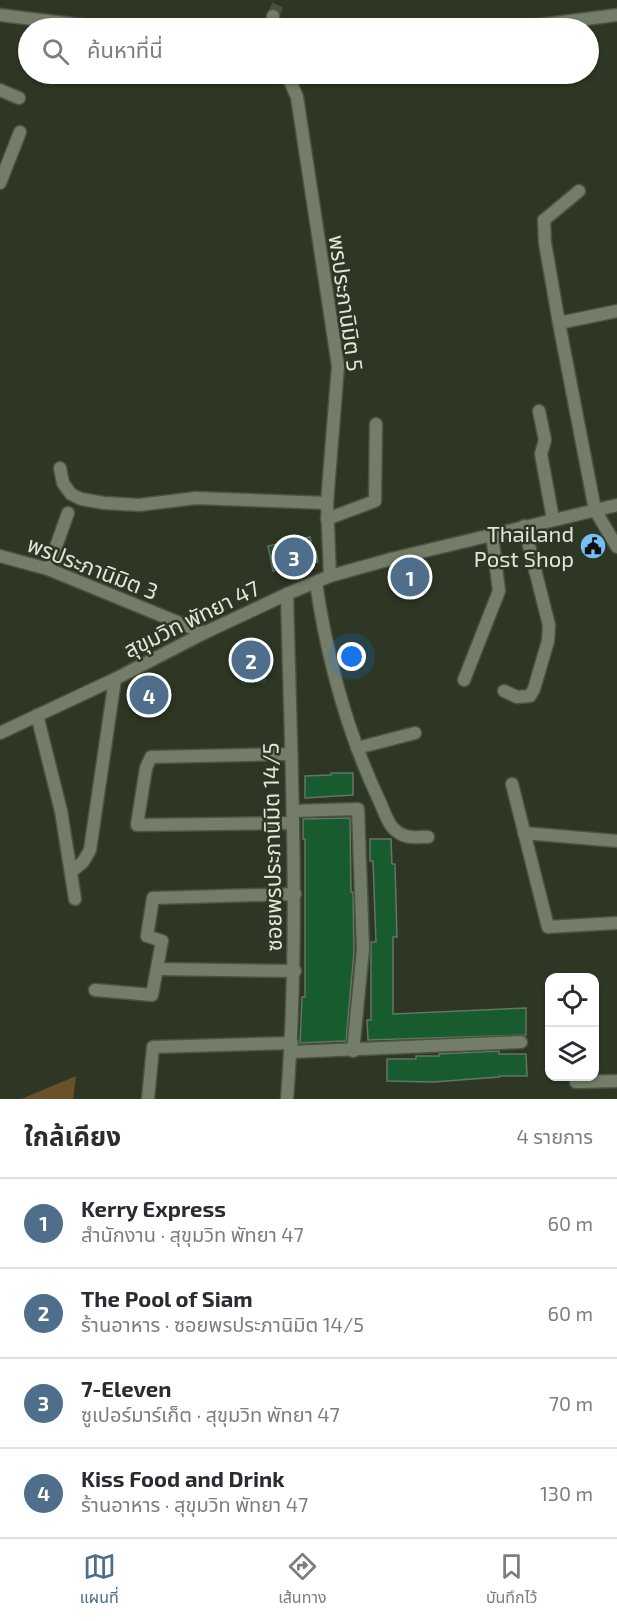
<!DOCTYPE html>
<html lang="th">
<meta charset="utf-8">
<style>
body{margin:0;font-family:"Exo 2","Noto Sans Thai",sans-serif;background:#f7f7f7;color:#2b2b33}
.controls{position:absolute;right:18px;bottom:18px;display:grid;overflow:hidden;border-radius:12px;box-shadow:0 2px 4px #0004}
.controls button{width:54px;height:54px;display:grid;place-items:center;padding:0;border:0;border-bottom:2px solid #e1e1e2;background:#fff;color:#2b2b33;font:30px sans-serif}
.you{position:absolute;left:352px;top:657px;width:21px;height:21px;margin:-15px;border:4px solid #fff;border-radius:50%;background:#1a73e8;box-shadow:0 0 0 9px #1a73e833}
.badge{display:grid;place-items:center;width:39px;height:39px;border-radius:50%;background:#4e6e8b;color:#fff;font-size:20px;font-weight:700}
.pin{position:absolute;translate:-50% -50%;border:3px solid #fff;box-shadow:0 2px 6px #0006}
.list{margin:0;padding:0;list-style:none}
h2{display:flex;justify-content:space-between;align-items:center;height:78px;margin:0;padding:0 24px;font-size:26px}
h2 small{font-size:20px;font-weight:400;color:#7c7c81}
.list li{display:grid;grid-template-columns:39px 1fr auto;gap:18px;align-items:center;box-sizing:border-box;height:90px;padding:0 24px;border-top:2px solid #e1e1e2}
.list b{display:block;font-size:22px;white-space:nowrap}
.list p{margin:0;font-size:20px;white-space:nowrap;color:#7c7c81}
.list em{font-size:20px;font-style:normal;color:#7c7c81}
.icon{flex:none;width:33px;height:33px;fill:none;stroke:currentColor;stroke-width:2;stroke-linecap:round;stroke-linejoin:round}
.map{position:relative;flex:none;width:617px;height:1099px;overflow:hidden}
.search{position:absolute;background:#fff;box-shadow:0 2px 4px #0004;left:18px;right:18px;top:18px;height:66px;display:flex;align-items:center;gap:15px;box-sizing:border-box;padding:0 21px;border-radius:33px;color:#7c7c81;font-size:22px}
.sheet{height:438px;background:#fff}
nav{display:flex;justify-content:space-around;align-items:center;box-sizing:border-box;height:84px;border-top:2px solid #e1e1e2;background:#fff;font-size:16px;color:#7c7c81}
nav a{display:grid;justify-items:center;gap:3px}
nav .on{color:#4e6e8b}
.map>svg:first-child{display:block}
</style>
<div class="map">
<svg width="617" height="1099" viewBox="0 0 617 1099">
<rect width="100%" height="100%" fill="#2e3724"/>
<polygon fill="#695228" points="76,1076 73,1099 21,1099"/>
<polygon fill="#1f5245" points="251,671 266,675 266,683 241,684 240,674"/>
<g fill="#185b2f" stroke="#627666" stroke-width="1.5">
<polygon points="310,537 313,552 316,551 318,562 273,571 268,546"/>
<polygon points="263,649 268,662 248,668 244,656"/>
<polygon points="331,773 353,773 353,795 305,798 305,776 331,775"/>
<polygon points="350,818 351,892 353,892 354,952 346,1041 300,1043 302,997 305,997 305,839 303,839 303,819"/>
<polygon points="370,839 391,839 392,864 395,864 397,937 393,937 393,1014 526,1008 526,1035 368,1040 367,1020 371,1020 371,942 376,942 373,861 370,861"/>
<polygon points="499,1051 499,1054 526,1054 527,1076 499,1076 499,1077 433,1082 387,1081 387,1059 416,1059 416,1056 439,1056 439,1054"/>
</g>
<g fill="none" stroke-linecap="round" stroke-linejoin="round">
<polyline stroke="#49513f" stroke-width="12" stroke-dasharray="12 6" stroke-linecap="butt" points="273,16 280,0"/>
<defs>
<g id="minor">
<polyline points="0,15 105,28"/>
<polyline points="273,16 273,28"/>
<polyline points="461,28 539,25 617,15"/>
<polyline points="287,74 297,97 338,366 327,503 330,576"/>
<polyline points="0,90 19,98"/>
<polyline points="0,183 20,132"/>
<polyline points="617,311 559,323 595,510 617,547"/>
<polyline points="559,323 545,243 544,220 579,191"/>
<polyline points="539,411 545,440 541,454 553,519"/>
<polyline points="60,468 63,483 71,494 81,499 104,503 139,505 196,498 327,503"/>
<polyline points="327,519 375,501 376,424"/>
<polyline points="0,556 48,569 204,633"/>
<polyline points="48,569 68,513"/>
<path d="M316,583C327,657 347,732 379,800C383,808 387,823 394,829C404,839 415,837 428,837"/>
<path d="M287,594C291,763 300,931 287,1099"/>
<polyline points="464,680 499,591 492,534"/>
<polyline points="504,691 517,697 530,696 534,689 548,641 549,625 524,526"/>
<polyline points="37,715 61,811 75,899"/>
<polyline points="0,733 115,679 204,633 287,594 330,576 391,559 617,505"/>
<polyline points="357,748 415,733"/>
<polyline points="291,754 151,757 146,768 137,825 293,823"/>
<polyline points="512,784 548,927 617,923"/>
<polyline points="293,811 358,809 363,949 353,1051"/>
<polyline points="524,833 617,841"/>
<polyline points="72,871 83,862 90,850 115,679"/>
<polyline points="158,969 295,971"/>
<polyline points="95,990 152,995 162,941 147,936 153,898 295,894"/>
<polyline points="291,1052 521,1042"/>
<polyline points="576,1082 617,1081"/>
<polyline points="148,1099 153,1047 292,1043"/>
</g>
</defs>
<use href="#minor" stroke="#4b5242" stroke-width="15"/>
<use href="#minor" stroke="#747d68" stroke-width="12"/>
</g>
<defs>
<symbol id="civic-disc" viewBox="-11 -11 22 22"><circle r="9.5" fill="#78bff7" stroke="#2e3724"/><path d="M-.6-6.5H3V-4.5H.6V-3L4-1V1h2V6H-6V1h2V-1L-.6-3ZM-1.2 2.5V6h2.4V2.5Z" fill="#111"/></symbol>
</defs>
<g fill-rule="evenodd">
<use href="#civic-disc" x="578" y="531" width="30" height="30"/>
</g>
<g text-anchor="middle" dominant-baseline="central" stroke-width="5" stroke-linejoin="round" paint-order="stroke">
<g font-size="22" fill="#e1e7db" stroke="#2e3724">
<text transform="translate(347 303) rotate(82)">พรประภานิมิต 5</text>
<text transform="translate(93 567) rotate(21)">พรประภานิมิต 3</text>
<text transform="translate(191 618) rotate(-26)">สุขุมวิท พัทยา 47</text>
<text transform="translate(271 847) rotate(-91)">ซอยพรประภานิมิต 14/5</text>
</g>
<g font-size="22" fill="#e1e7db" stroke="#2e3724" text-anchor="end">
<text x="574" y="533">Thailand<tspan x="574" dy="25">Post Shop</tspan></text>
</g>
</g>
</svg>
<div class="controls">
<button><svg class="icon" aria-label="locate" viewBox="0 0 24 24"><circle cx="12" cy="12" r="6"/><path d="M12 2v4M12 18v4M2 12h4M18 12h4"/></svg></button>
<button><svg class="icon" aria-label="layers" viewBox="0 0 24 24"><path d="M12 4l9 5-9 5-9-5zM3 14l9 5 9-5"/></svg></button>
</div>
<div class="you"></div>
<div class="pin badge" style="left:410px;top:577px">1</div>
<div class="pin badge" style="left:251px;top:660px">2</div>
<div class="pin badge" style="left:294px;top:557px">3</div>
<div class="pin badge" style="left:149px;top:695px">4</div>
<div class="search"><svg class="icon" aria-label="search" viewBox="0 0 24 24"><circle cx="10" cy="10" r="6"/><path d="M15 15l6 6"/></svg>ค้นหาที่นี่</div>
</div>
<section class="sheet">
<h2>ใกล้เคียง<small>4 รายการ</small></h2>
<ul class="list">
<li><span class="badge">1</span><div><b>Kerry Express</b><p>สำนักงาน · สุขุมวิท พัทยา 47</p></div><em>60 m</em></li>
<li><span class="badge">2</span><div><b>The Pool of Siam</b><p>ร้านอาหาร · ซอยพรประภานิมิต 14/5</p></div><em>60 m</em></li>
<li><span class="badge">3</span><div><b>7-Eleven</b><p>ซูเปอร์มาร์เก็ต · สุขุมวิท พัทยา 47</p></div><em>70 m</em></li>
<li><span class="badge">4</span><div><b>Kiss Food and Drink</b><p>ร้านอาหาร · สุขุมวิท พัทยา 47</p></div><em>130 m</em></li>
</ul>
</section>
<nav>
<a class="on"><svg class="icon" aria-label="map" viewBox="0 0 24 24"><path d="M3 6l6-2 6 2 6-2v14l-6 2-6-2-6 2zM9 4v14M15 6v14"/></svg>แผนที่</a>
<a><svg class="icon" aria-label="directions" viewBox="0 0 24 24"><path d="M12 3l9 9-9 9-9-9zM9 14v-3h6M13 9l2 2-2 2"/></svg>เส้นทาง</a>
<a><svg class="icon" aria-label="saved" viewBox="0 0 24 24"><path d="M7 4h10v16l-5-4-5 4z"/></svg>บันทึกไว้</a>
</nav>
